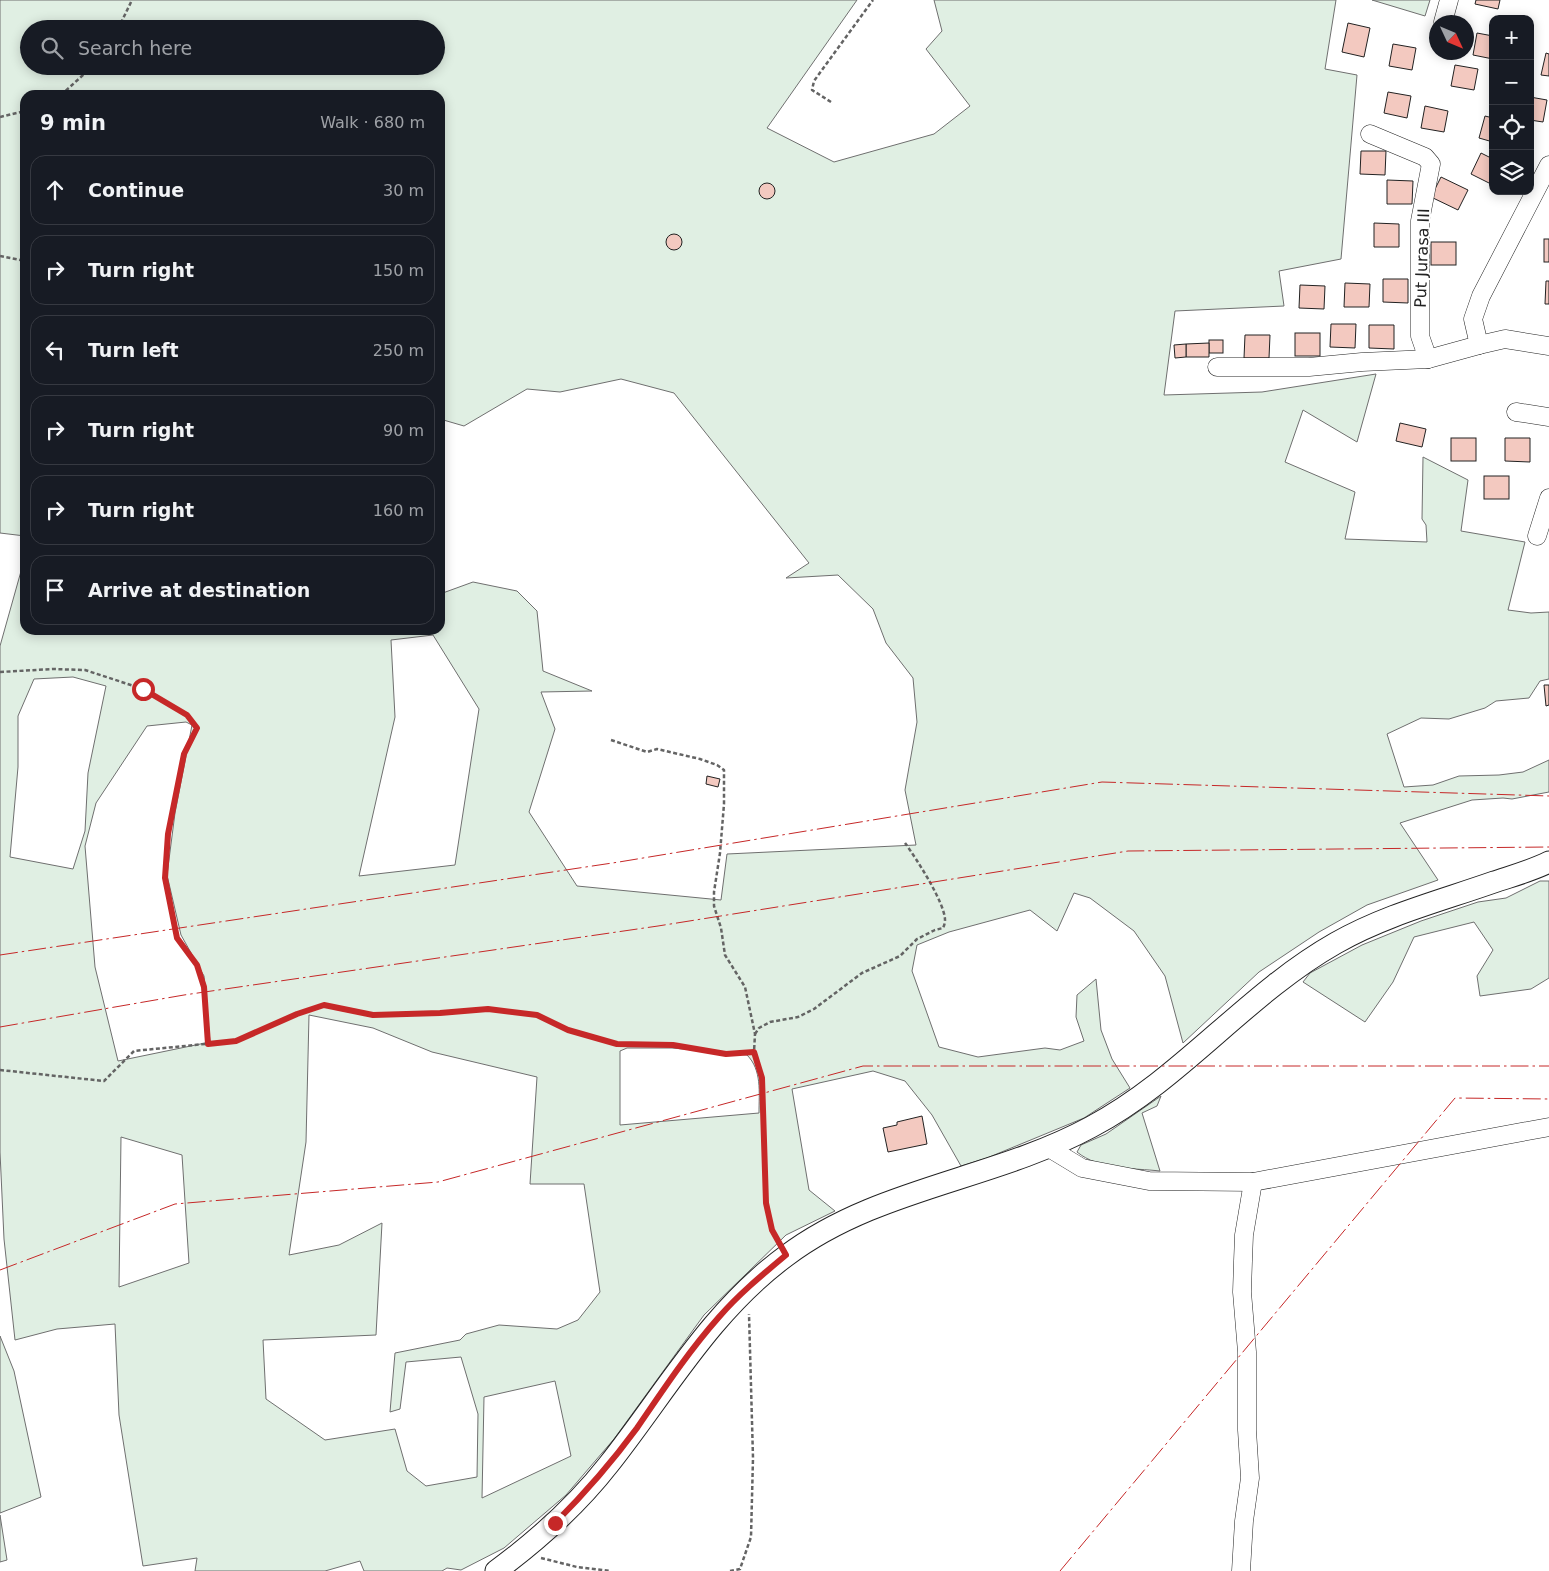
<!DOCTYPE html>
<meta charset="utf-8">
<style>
body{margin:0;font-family:"DejaVu Sans",sans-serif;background:#242831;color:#f1f3f6}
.controls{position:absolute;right:15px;top:15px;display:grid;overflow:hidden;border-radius:10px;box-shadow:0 2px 12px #0003}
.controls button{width:45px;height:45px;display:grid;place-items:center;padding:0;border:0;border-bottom:1px solid #363941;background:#171b24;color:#f1f3f6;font:25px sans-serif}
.compass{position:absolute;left:1429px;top:15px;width:45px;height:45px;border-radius:50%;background:#171b24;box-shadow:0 2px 12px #0003;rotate:134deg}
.stop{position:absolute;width:15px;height:15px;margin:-11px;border:4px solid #c62828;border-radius:50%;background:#fff}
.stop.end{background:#c62828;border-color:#fff;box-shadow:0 1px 5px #0008}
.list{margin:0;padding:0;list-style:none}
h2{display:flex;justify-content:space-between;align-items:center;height:65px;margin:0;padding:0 20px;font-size:21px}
h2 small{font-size:16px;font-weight:400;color:#9ea1a6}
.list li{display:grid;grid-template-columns:32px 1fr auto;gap:15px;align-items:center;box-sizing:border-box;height:70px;margin:0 10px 10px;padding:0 10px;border:1px solid #363941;border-radius:15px}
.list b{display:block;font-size:19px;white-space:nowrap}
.list em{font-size:16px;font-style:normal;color:#9ea1a6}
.icon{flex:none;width:28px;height:28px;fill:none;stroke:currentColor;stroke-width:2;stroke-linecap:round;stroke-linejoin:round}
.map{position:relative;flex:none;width:1549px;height:1571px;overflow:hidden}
.search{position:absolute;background:#171b24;box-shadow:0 2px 12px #0003;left:20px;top:20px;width:425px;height:55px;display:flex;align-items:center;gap:12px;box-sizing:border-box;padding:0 18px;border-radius:28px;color:#9ea1a6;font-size:19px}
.panel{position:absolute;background:#171b24;box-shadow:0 2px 12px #0003;left:20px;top:90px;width:425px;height:545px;border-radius:15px}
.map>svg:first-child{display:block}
</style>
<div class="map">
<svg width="1549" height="1571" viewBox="0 0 1549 1571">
<rect width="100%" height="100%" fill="#fff"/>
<g fill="#e0efe3" stroke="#6f6f6f" fill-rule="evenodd">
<path d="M0,0H857L767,128L834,162L934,134L970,106L926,49L942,31L934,0H1336L1325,69L1357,75L1341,259L1279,271L1284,306L1175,311L1164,395L1262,392L1376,374L1357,442L1303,410L1285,462L1355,492L1345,539L1427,542L1426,525L1422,519L1423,457L1468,480L1461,531L1525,542L1508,610L1531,613L1549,612V679L1540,681L1529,698L1496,701L1485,708L1449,719L1421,718L1387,734L1404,787L1433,785L1459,776L1499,775L1523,772L1549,760V792L1512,799L1503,798L1472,800L1400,823L1438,880L1367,905L1319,932L1259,972L1183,1043L1165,976L1134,931L1090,898L1074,893L1057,931L1030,910L949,932L917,945L912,971L939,1047L978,1057L1045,1048L1060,1050L1084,1041L1076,1017L1077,995L1096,979L1101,1030L1112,1059L1130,1088L1084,1118L987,1158L961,1166L932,1115L905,1081L873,1071L792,1089L809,1190L835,1211L786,1235L704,1315L614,1439L566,1495L504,1548L461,1570L447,1568L442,1571H364L360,1561L325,1571H195L197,1558L143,1566L119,1415L115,1324L57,1329L15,1340L4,1239L0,1152V646L25,557V630H440V594L473,582L517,591L537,611L543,671L592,691L541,692L555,729L529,812L577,886L721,900L727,854L916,845L905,790L917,722L913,678L886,643L873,609L838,575L786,578L809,563L674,393L621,379L560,392L527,389L464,426L440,419V95H25V536L0,533ZM29,29H436V66H29ZM433,635L479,709L455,865L359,876L395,717L391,640ZM73,677L106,686L88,773L85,831L73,869L10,857L18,767V716L34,679ZM186,722L192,725L175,813L167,875L181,935L204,976L210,1042L118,1061L95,967L85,846L96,803L147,726ZM309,1015L373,1028L432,1052L537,1077L530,1184H584L600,1292L578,1320L557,1329L499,1325L466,1334L460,1340L395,1353L390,1412L400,1409L406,1362L461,1357L478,1414L477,1477L426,1486L407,1471L395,1429L325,1440L266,1399L263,1340L376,1335L382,1223L339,1245L289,1255L306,1142ZM627,1048H672L747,1055C762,1070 759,1092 759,1113L620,1125V1051ZM121,1137L182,1155L189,1263L119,1287ZM555,1381L571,1456L482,1498L484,1397Z"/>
<polygon points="1372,0 1430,0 1425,16"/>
<polygon points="1540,881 1549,881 1549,978 1531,989 1480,996 1477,976 1493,950 1474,922 1414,937 1393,982 1365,1022 1303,982 1310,973 1362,945 1421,921 1478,902 1506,898"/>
<path d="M1161,1096L1157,1106L1142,1113L1160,1171C1134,1168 1099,1170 1077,1152L1081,1145L1106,1134Z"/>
<polygon points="0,1336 14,1371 41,1497 0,1513"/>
<polygon points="0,1515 7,1560 0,1562"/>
</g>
<g fill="#f3c9c0" stroke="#222">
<polygon points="1476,0 1500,0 1498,9 1475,4"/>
<polygon points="1348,23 1370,28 1364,57 1342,52"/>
<polygon points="166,25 222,29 165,29"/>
<polygon points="1477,33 1493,36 1493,59 1473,55"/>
<polygon points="1393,44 1416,48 1412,70 1389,66"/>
<polygon points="1546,53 1549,54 1549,76 1541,75"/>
<polygon points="1455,65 1478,69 1474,90 1451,86"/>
<polygon points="1388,92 1411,96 1407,118 1384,113"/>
<polygon points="1530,97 1547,100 1543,122 1530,120"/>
<polygon points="1425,106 1448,111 1444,132 1421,128"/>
<polygon points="1485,116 1493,118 1493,142 1479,138"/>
<polygon points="1361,151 1386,151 1385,175 1360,174"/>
<polygon points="1481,153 1493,159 1493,185 1471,174"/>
<polygon points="1441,177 1468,190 1458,210 1431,197"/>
<polygon points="1387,180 1413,181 1412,204 1387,204"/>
<circle cx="767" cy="191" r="8"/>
<polygon points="1374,223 1399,224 1399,247 1374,247"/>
<circle cx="674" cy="242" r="8"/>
<rect x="1544" y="239" width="5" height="23"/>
<rect x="1431" y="242" width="25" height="23"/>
<polygon points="1383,279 1408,279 1408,303 1383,302"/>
<polygon points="1546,281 1549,281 1549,304 1545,304"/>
<polygon points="1345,283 1370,284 1369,307 1344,307"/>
<polygon points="1300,285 1325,286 1324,309 1299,308"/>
<polygon points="1331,324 1356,324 1355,348 1330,347"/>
<polygon points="1369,325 1394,325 1394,349 1369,348"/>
<rect x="1295" y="333" width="25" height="23"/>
<polygon points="1245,335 1270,335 1269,358 1244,358"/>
<rect x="1209" y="340" width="14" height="13"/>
<polygon points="1209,343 1209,357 1186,357 1186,344"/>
<polygon points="1186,344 1186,357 1175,358 1174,345"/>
<polygon points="1400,423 1426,429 1422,447 1396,441"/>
<rect x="1451" y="438" width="25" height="23"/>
<polygon points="1505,438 1530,438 1530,462 1505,461"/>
<rect x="1484" y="476" width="25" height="23"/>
<polygon points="1544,685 1549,685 1549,705 1546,706"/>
<polygon points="707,776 720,779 718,787 706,784"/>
<polygon points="922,1116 927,1144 888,1152 883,1128 897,1125 897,1122"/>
</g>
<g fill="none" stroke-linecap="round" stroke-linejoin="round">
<defs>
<g id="minor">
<polyline points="1443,22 1449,0"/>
<polyline points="1370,134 1425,157 1431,164 1420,221 1420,336 1428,359"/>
<polyline points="1549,165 1481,296 1473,319 1479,345 1505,339 1549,346"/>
<polyline points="1217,367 1309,367 1362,362 1428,359 1479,345"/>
<polyline points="1516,412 1549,417"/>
<polyline points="1537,536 1549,498"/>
<polyline points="1049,1148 1082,1168 1149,1181 1253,1182 1549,1127"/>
<polyline points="1241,1571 1244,1521 1250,1478 1247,1430 1247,1352 1242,1292 1243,1261 1244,1235 1253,1182"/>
</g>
<path id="major" d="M496,1571C538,1540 577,1505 609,1464C666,1392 710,1312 786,1256C876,1188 993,1180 1091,1127C1182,1079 1246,994 1336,943C1385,915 1440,901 1494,882C1512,876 1531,871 1549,862"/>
</defs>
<use href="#minor" stroke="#222" stroke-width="19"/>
<use href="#major" stroke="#222" stroke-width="23"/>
<g stroke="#646464" stroke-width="2.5" stroke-dasharray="4 2.5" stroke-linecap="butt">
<polyline points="118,29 132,0"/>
<polyline points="61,95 93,66"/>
<polyline points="831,102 812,90 814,81 873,0"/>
<polyline points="0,117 25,111"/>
<polyline points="0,256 25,261"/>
<polyline points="0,672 52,669 85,670 143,689 187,715 197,728 184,754 168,834 165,878 177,938 197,965 204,987 208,1044"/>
<polyline points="611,740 647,752 657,749 700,759 717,765 724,770 724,804 720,853 714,892 714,906 721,928 725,955 745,987 755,1034 754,1052"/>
<path d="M755,1034L759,1028L770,1022L798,1017L814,1009L862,973L900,956L917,939L935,930L943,928C944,926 945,923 945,920C945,903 916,858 905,843"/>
<polyline points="0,1070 104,1081 134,1051 235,1041 297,1014 324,1005 373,1015 440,1013 488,1009 537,1015 568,1030 617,1044 673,1045 726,1054 754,1052 762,1077 766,1203 772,1230 778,1241"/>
<polyline points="541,1558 577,1567 611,1571"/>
<polyline points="730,1571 740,1569 751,1537 753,1458 749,1314"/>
</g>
<use href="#minor" stroke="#fff" stroke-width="18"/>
<use href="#major" stroke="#fff" stroke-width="21"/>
<g stroke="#c62828" stroke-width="1" stroke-dasharray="18 4 2.5 4" stroke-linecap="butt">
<polyline points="0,955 619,862 1102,782 1549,796"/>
<polyline points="0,1027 184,995 658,926 1128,851 1549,847"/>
<polyline points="0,1270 175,1204 438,1182 863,1066 1549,1066"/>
<polyline points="1060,1571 1455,1098 1549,1099"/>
</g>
</g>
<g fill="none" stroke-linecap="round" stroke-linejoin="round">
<path stroke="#c62828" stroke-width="6" d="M143,689L187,715L197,728L184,754L168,834L165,878L177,938L197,965L204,987L208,1044L236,1041L297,1014L324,1005L373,1015L440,1013L488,1009L537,1015L568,1030L617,1044L673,1045L726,1054L754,1052L762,1078L766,1203L772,1230L786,1255C762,1275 739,1294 719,1317C688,1352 663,1390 637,1428C612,1462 585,1493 555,1523"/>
</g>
<g text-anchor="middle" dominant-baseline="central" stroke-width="4" stroke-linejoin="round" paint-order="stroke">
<g font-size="16" fill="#222" stroke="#fff">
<text transform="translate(1422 258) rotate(-88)">Put Jurasa III</text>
</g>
</g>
</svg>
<div class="controls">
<button>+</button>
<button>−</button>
<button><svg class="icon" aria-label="locate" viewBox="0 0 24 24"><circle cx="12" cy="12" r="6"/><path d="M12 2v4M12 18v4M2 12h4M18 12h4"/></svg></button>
<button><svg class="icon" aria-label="layers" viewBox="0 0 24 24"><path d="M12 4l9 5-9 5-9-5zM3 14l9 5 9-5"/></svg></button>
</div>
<svg class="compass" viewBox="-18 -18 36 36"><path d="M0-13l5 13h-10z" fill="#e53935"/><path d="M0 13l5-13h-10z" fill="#9ea1a6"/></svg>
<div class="stop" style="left:143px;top:689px"></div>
<div class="stop end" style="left:555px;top:1523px"></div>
<div class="search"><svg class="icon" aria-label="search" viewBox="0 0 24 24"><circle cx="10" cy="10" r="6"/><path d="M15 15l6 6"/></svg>Search here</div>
<section class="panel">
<h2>9 min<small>Walk · 680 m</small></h2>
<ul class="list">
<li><svg class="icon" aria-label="ahead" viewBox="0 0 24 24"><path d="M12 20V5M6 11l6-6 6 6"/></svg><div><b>Continue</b></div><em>30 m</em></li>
<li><svg class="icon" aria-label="right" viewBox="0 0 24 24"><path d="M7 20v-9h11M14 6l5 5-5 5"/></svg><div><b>Turn right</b></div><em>150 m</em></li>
<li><svg class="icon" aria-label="left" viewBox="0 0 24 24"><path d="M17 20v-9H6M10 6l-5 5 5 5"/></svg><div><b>Turn left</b></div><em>250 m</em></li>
<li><svg class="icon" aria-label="right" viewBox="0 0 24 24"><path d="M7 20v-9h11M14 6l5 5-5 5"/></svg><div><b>Turn right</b></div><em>90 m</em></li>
<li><svg class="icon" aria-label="right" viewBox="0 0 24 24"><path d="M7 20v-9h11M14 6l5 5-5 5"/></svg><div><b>Turn right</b></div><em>160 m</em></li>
<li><svg class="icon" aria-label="arrive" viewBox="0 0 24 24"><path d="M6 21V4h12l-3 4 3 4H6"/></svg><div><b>Arrive at destination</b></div></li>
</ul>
</section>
</div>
